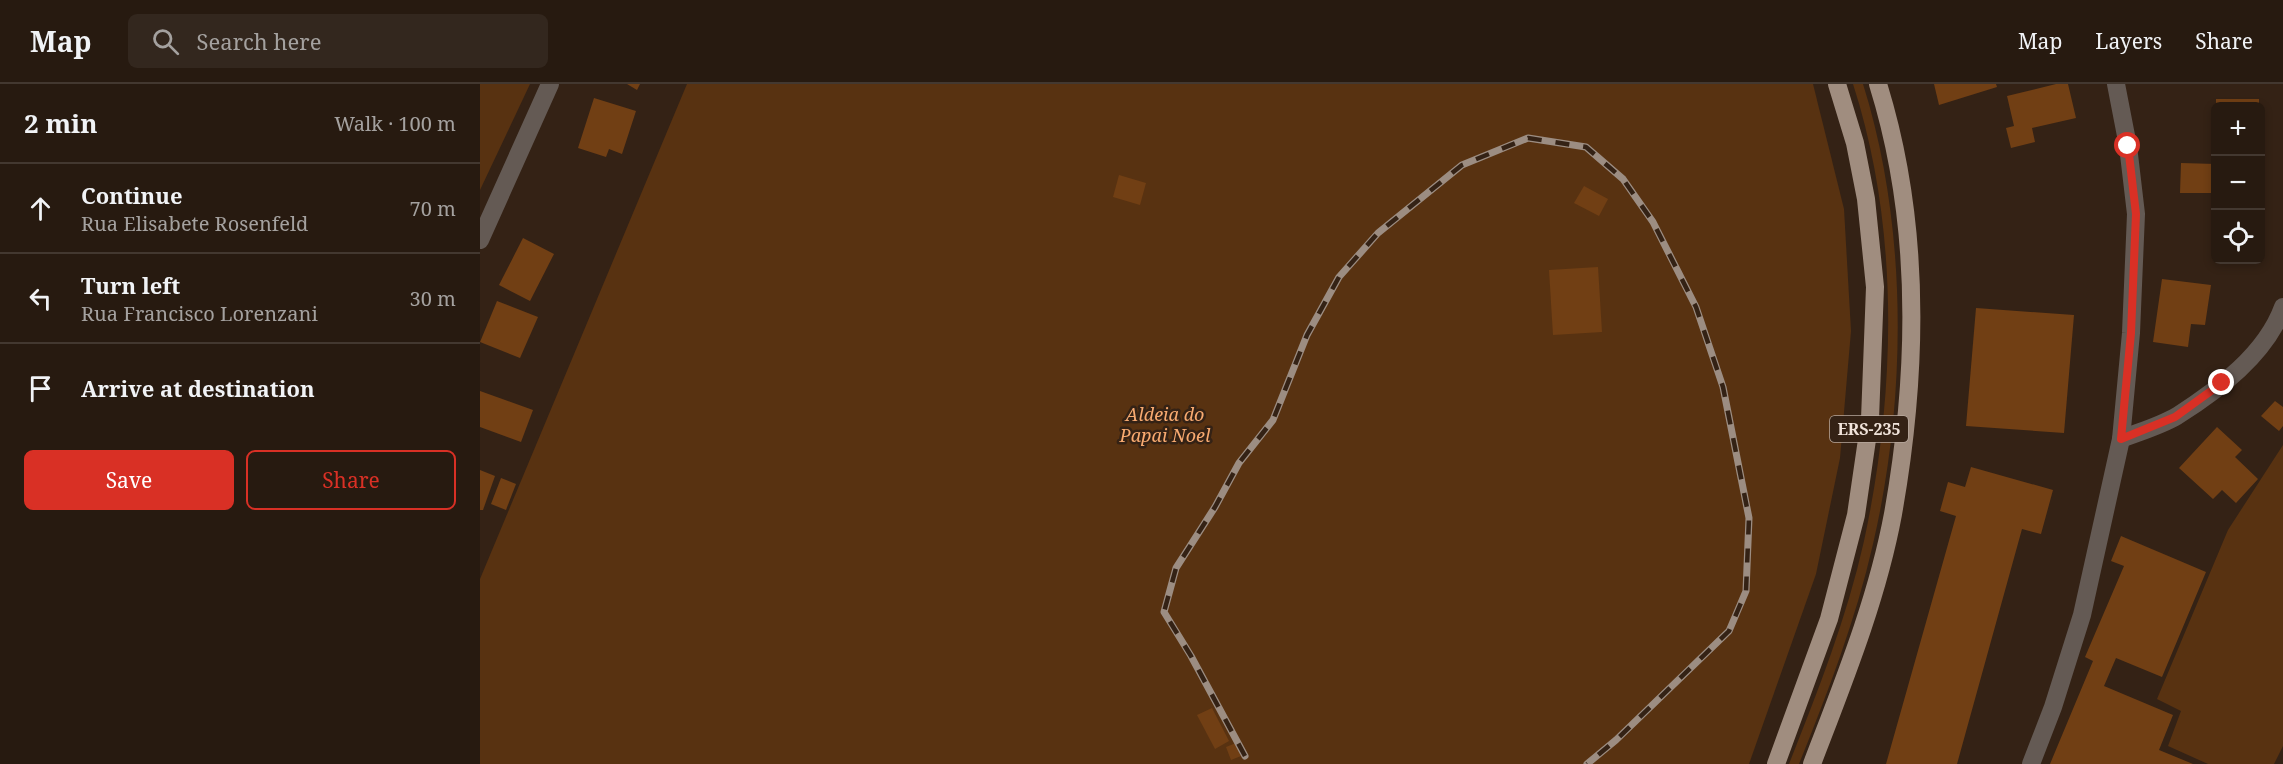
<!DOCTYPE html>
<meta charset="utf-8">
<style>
body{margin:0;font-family:"Noto Serif",serif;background:#33271e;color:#f1f3f6}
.controls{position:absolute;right:18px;top:18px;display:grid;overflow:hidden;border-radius:9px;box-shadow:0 3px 9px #0003}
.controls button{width:54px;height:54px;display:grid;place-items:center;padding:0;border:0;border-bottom:2px solid #433830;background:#271a10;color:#f1f3f6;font:30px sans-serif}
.stop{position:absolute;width:18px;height:18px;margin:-14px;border:4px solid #d93025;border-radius:50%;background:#fff}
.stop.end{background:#d93025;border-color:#fff;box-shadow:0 2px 6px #0008}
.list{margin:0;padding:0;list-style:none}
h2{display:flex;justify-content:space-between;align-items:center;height:78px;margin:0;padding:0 24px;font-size:26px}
h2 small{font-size:20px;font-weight:400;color:#a4a19f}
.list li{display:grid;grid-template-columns:39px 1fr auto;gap:18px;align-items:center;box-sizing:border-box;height:90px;padding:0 24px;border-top:2px solid #433830}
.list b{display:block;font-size:22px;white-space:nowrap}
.list p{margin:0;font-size:20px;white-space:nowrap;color:#a4a19f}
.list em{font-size:20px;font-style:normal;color:#a4a19f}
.actions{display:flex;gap:12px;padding:18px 24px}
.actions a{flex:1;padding:14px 0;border:2px solid #d93025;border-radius:9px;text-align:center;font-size:21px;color:#d93025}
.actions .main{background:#d93025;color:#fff}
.icon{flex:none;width:33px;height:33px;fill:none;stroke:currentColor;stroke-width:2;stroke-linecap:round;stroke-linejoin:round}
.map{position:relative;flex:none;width:1803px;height:680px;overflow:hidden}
header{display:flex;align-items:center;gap:36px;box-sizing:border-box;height:84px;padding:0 30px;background:#271a10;border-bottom:2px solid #433830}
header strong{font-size:28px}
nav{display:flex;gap:33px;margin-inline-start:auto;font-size:21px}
.search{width:420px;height:54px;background:#33271e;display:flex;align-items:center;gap:15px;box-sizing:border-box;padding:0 21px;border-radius:9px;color:#a4a19f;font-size:22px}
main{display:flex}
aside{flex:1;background:#271a10}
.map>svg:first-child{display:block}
</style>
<header>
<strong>Map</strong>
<div class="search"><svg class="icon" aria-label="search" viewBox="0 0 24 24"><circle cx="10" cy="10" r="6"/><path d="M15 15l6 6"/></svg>Search here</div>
<nav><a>Map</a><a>Layers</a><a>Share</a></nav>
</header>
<main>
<aside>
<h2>2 min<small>Walk · 100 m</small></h2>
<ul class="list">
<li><svg class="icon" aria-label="ahead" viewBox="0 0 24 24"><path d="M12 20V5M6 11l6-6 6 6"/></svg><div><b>Continue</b><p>Rua Elisabete Rosenfeld</p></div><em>70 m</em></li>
<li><svg class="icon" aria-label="left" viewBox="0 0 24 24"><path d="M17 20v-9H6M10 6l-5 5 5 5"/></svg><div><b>Turn left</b><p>Rua Francisco Lorenzani</p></div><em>30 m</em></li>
<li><svg class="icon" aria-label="arrive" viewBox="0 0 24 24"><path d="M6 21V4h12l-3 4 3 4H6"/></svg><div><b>Arrive at destination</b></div></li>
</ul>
<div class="actions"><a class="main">Save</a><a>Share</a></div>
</aside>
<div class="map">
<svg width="1803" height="680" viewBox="0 0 1803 680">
<rect width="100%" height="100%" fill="#342215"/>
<g fill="#583211">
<polygon points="0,0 50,0 0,106"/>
<polygon points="207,0 1333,0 1364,125 1371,247 1360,374 1336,490 1269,680 0,680 0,495"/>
<path d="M1373,0H1383C1428,143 1427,314 1393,460C1376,535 1348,608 1319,680H1309C1338,607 1367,533 1384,457C1416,309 1420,145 1373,0Z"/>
<polygon points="1803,361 1803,662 1794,680 1728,680 1688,662 1701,627 1677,615 1748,446"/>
</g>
<g fill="#713f14">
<polygon points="147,0 160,0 157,6"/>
<polygon points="1454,0 1516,0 1517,3 1459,21"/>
<polygon points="1576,0 1588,0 1596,34 1552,44 1555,58 1531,64 1526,44 1534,42 1527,12"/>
<polygon points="114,14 156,27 142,70 129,65 126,73 98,64"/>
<rect x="1736" y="15" width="43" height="7"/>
<polygon points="1701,79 1736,80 1736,109 1700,109"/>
<polygon points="639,91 666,99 660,121 633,113"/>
<polygon points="1104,102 1128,115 1119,132 1094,119"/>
<polygon points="43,154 74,170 50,217 19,201"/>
<polygon points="1118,183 1122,248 1073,251 1069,186"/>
<polygon points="1682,195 1731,201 1725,241 1711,240 1708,263 1673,258"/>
<polygon points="17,217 58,233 40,274 0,258"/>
<polygon points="1496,224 1594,231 1584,349 1486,342"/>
<polygon points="0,307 53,326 41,358 0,343"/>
<polygon points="1795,317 1803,323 1803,342 1799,347 1781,332"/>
<polygon points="1737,343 1762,366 1755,373 1778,395 1756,419 1742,406 1733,415 1699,384"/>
<polygon points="1491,383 1573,406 1561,450 1542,445 1477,680 1406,680 1476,432 1460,427 1468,398 1485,403"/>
<polygon points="0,386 15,392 3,426 0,426"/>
<polygon points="21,394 36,400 26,426 11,420"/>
<polygon points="1641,452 1726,488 1682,593 1636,574 1624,602 1693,631 1679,666 1713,680 1570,680 1613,577 1605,573 1644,482 1631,477"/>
<polygon points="732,624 749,657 735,665 717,631"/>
<polygon points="756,659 761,672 751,676 746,663"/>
</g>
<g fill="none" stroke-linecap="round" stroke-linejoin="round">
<g stroke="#645a54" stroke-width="18">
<polyline points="0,156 70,0"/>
<path d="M1641,355C1659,348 1680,342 1697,332C1738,306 1786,270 1803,223"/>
<polyline points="1551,680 1573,623 1602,531 1641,355 1651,249 1656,130 1648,62 1636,0"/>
</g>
<g stroke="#a08d7f" stroke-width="18">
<polyline points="1296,680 1349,535 1376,431 1390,335 1395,203 1386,115 1375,59 1357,0"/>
<path d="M1332,680C1363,599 1397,516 1413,430C1438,289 1441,138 1398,0"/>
</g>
<defs>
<polyline id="rail" points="765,672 711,572 684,528 696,484 735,423 759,379 793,336 827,251 859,193 898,149 982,81 1048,54 1106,63 1143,95 1173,138 1216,223 1243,303 1269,434 1266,507 1249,547 1136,656 1107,680"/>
</defs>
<use href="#rail" stroke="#9c8d82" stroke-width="7"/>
<use href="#rail" stroke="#342215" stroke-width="4.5" stroke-dasharray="14" stroke-linecap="butt"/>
</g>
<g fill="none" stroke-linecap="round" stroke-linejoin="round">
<polyline stroke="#d93025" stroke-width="8" points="1648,62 1656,130 1651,249 1641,355 1695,333 1742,299"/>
</g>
<g text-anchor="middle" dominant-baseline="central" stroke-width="5" stroke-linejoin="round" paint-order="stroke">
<rect fill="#342215" stroke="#b8a99f" stroke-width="1.5" x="1350" y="332" width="78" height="26" rx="4.5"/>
<g font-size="16" font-weight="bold" fill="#f0e3da">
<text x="1389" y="345">ERS-235</text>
</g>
<g font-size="18" font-style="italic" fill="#f8aa70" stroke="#342215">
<text x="685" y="330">Aldeia do<tspan x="685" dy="21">Papai Noel</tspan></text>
</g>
</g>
</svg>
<div class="controls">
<button>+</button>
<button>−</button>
<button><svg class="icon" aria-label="locate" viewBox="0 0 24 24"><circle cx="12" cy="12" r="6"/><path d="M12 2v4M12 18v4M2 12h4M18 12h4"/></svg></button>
</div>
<div class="stop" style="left:1648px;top:62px"></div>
<div class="stop end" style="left:1742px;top:299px"></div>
</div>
</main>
